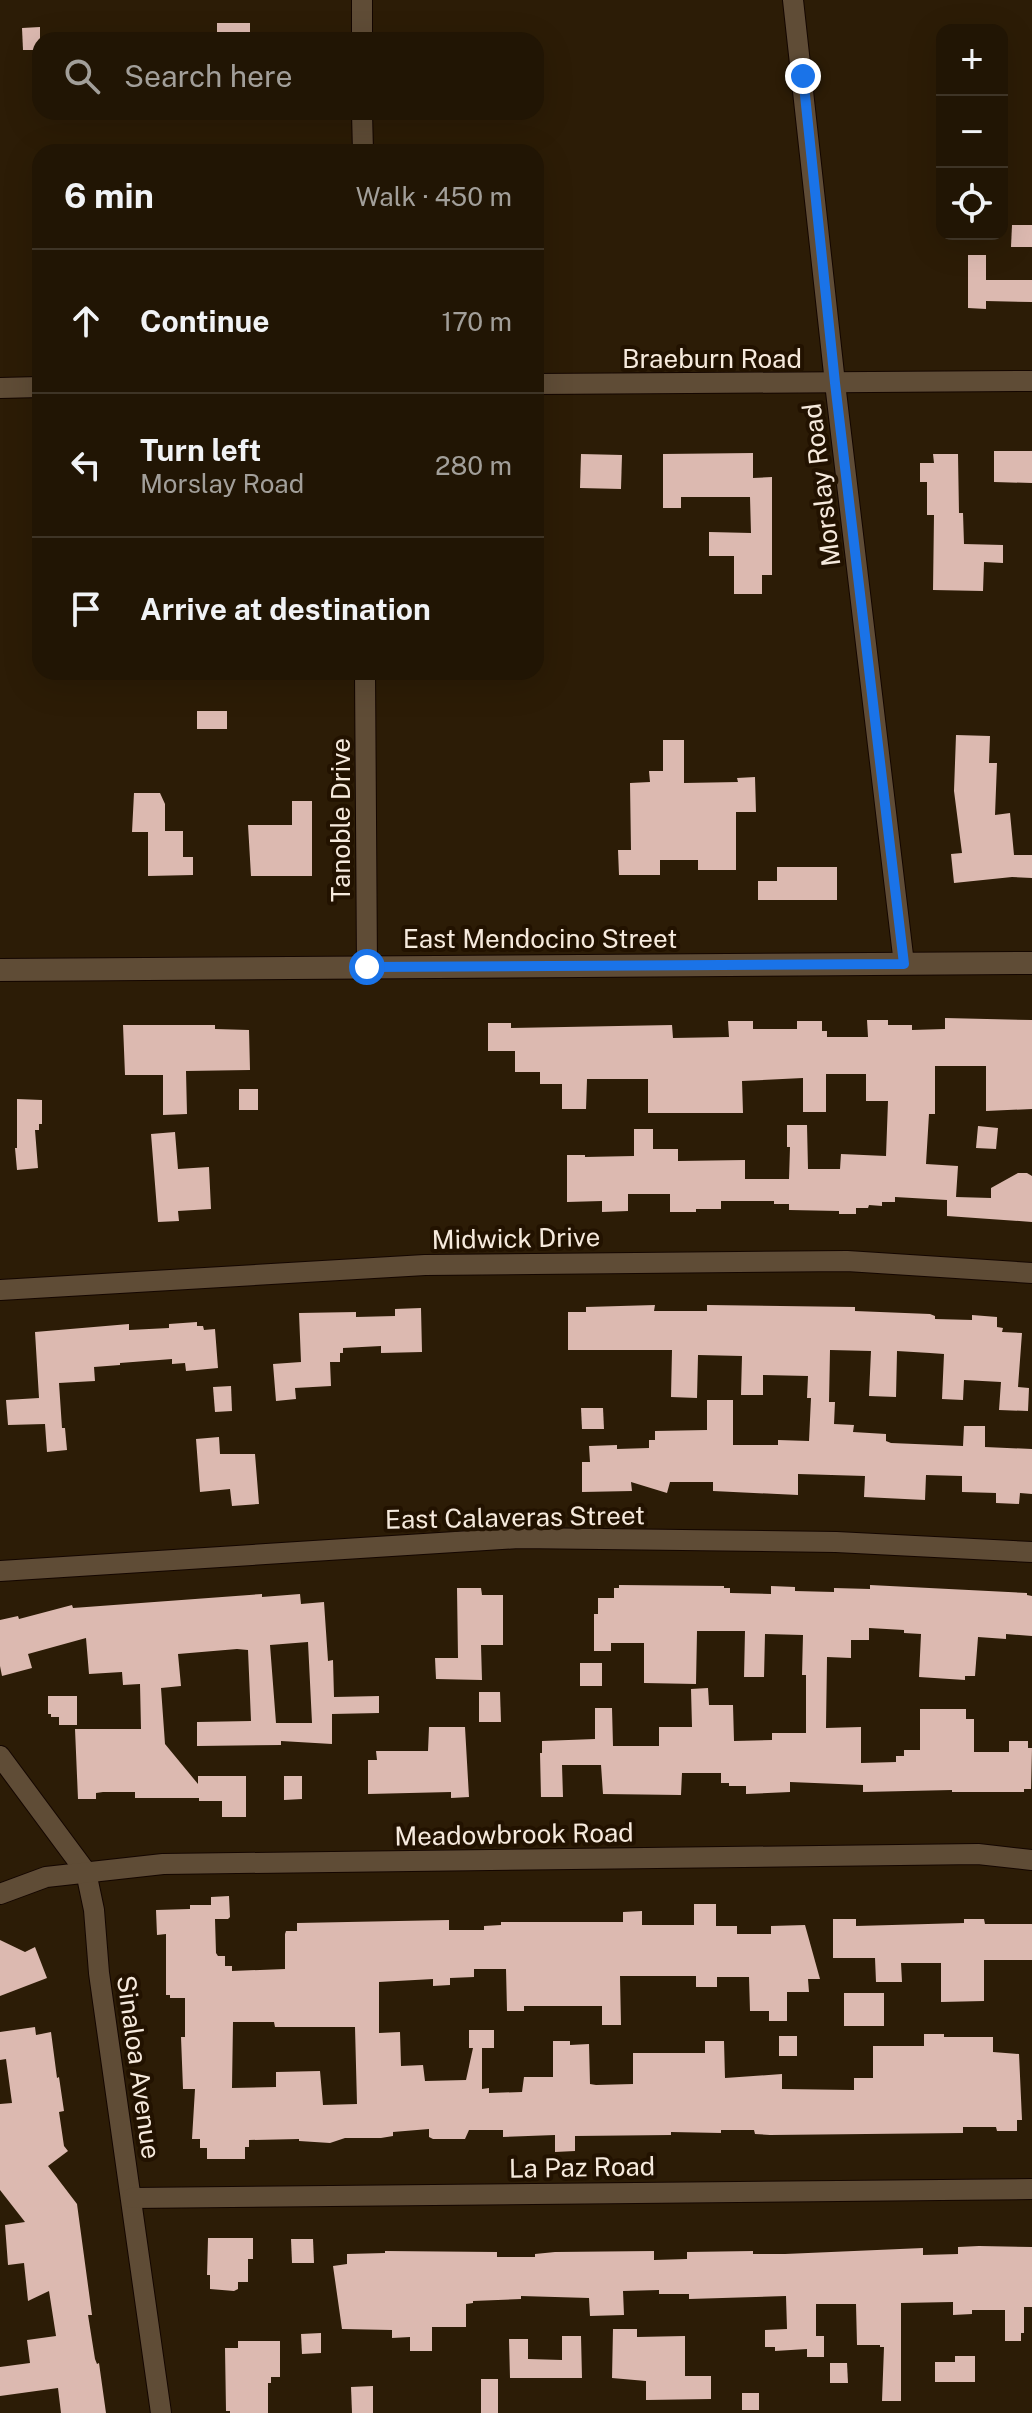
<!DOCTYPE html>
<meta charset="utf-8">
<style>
body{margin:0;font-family:"Public Sans",sans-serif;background:#2d2213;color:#f1f3f6}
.controls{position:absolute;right:24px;top:24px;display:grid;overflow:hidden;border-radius:16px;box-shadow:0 8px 32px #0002}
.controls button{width:72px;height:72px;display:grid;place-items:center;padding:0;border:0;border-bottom:2px solid #3e3426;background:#211504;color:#f1f3f6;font:40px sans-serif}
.stop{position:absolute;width:24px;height:24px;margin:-18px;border:6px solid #1a73e8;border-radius:50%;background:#fff}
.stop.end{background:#1a73e8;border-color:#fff;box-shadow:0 2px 8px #0008}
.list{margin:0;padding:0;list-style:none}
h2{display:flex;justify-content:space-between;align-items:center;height:104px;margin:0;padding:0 32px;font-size:34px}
h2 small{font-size:26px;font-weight:400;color:#a29f9a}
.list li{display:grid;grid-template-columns:52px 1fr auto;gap:24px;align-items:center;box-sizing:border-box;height:144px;padding:0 32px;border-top:2px solid #3e3426}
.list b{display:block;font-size:30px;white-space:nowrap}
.list p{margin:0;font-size:26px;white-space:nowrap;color:#a29f9a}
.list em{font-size:26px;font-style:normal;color:#a29f9a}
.icon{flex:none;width:44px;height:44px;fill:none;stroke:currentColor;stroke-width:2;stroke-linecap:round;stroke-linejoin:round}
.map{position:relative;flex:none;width:1032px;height:2413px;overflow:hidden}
.search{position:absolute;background:#211504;box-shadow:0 8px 32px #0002;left:32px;top:32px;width:512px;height:88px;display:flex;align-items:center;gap:20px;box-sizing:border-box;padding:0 28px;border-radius:24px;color:#a29f9a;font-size:30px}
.panel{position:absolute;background:#211504;box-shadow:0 8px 32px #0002;left:32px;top:144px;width:512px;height:536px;border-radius:24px}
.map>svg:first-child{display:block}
</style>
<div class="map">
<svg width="1032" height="2413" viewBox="0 0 1032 2413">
<rect width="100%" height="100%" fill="#2c1c06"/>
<g fill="#dcb9b0" fill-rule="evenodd">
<rect x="217" y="23" width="33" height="17"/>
<polygon points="40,27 40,50 23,50 22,28"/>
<polygon points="1012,225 1032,225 1032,247 1011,247"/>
<polygon points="968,255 986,255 986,280 1032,280 1032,302 986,301 986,309 968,308"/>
<polygon points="994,451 1032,451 1032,483 994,482"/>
<polygon points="753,453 753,478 772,477 772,575 762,575 762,594 734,594 734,556 709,556 709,532 751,533 750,497 681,497 681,508 663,508 663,454"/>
<polygon points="581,454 622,455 621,489 580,488"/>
<polygon points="933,454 958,454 959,513 963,513 964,544 1003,545 1003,563 984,562 983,591 933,590 934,515 927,515 927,482 920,482 920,463 934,463"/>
<rect x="197" y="711" width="30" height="18"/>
<polygon points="956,735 990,736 989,763 997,763 995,815 1010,813 1014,855 1032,855 1032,878 1012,877 954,883 951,854 962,853 954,791"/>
<polygon points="663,740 684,740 684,783 738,782 737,778 755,777 756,812 736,812 736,870 698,870 698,860 660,860 660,875 619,875 618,850 631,850 630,783 650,782 649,771 663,771"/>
<polygon points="134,793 160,793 165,804 165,831 183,831 183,857 193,857 193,875 148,876 148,832 132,832"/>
<polygon points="292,801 312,801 312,876 251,876 248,825 292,825"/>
<polygon points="777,867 837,867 837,900 758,900 758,881 777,881"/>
<polygon points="945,1018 1032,1020 1032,1109 986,1111 986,1066 935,1066 935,1114 929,1114 926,1164 958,1166 956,1197 991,1198 991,1188 1018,1173 1027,1173 1032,1176 1032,1222 947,1216 947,1200 895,1197 895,1202 882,1202 882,1206 869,1205 868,1208 856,1208 856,1214 839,1214 839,1211 789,1210 789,1204 774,1204 774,1201 721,1201 721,1209 696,1209 696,1212 670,1212 670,1194 628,1194 628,1211 602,1212 602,1201 567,1202 567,1155 585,1155 585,1157 634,1156 634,1129 653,1129 653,1149 678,1149 678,1161 745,1160 745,1179 789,1179 790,1147 787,1147 787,1125 807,1125 808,1169 840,1169 841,1154 886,1156 888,1101 866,1101 866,1074 826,1074 826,1112 803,1112 803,1078 742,1081 743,1113 648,1113 648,1079 587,1079 586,1109 562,1109 562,1084 540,1084 540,1072 515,1072 515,1051 488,1051 488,1023 511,1023 511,1028 672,1025 673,1038 729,1037 728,1021 753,1021 753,1029 797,1029 797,1021 822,1021 822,1031 827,1031 827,1037 868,1037 867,1020 888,1020 888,1025 912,1025 912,1030 945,1029"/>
<polygon points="123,1025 215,1025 215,1029 249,1030 250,1070 186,1071 187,1114 163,1115 163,1075 125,1075"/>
<rect x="239" y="1089" width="19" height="21"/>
<polygon points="17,1099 42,1100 42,1124 39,1124 39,1130 35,1130 38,1168 17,1170 15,1148 17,1148"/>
<polygon points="978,1126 998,1128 996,1149 976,1148"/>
<polygon points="175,1132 178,1169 209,1167 211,1209 178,1211 179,1221 158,1222 151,1134"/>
<polygon points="655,1305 654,1311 707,1311 707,1305 855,1307 855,1311 930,1314 935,1316 935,1319 972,1320 972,1315 997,1317 997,1327 1003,1328 1002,1332 1022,1333 1018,1387 1029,1388 1028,1411 999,1410 1001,1382 964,1380 963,1400 942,1399 944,1354 930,1353 897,1351 896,1397 869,1396 871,1351 830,1350 829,1402 835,1402 834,1424 854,1425 853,1432 886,1434 886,1441 891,1443 963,1446 964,1426 985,1426 985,1447 1032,1449 1032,1494 1020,1493 1019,1504 996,1503 996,1493 962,1492 962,1476 926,1475 925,1500 864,1497 865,1476 798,1474 798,1495 713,1491 713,1482 670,1482 667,1493 631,1482 632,1491 582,1492 582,1462 590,1462 589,1446 617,1445 617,1449 649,1448 649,1440 655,1440 655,1431 707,1430 707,1400 733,1400 733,1445 778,1445 778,1440 809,1441 811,1398 807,1398 808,1376 763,1375 763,1395 741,1395 742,1356 698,1355 697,1398 671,1397 672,1350 568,1350 568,1312 586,1312 586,1307"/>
<polygon points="421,1308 422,1352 381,1353 381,1346 343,1348 343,1353 340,1353 340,1362 330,1362 331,1386 295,1388 296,1399 276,1401 273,1364 301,1362 299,1313 356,1312 356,1317 395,1316 395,1309"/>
<polygon points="197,1322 197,1326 203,1326 204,1330 215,1329 218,1368 186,1371 185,1363 172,1364 172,1359 120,1363 120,1365 94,1367 95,1381 59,1383 62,1428 65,1428 67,1450 47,1452 45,1424 8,1425 6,1400 39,1398 35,1332 129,1324 129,1330 169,1328 169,1324"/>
<polygon points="231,1386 232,1411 215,1412 213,1387"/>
<polygon points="581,1408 603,1408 604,1429 582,1429"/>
<polygon points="219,1437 220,1454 255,1454 259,1504 232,1506 230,1489 200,1492 196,1439"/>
<polygon points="619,1585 724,1586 724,1588 730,1588 730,1593 771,1594 771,1586 795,1587 795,1591 834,1592 834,1588 870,1589 870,1585 1027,1593 1027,1595 1032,1596 1032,1636 1006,1634 1006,1639 978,1637 975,1676 965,1676 965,1680 919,1677 921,1634 904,1633 904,1630 869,1628 869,1640 851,1640 851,1658 827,1657 826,1728 861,1727 861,1763 896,1762 896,1756 904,1756 904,1750 920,1750 920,1709 966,1709 966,1719 974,1719 974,1752 1009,1752 1009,1741 1028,1741 1028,1748 1032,1748 1031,1789 1024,1789 1024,1792 952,1792 952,1790 863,1792 863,1785 790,1782 790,1792 746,1794 746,1786 729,1786 729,1783 721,1783 721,1773 682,1773 681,1795 603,1794 601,1765 562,1765 563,1797 541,1797 540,1753 542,1753 542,1741 595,1739 595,1708 612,1708 613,1746 659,1746 659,1727 692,1727 691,1689 708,1688 709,1705 733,1705 734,1741 772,1740 772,1733 806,1733 806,1675 802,1675 803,1635 765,1634 764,1677 744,1677 745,1631 697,1631 696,1684 644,1683 644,1643 611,1643 611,1651 594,1651 594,1614 598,1614 598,1598 614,1598 614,1588 619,1588"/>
<polygon points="457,1588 481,1588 482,1595 503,1595 503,1645 481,1645 482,1680 436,1679 435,1658 458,1658"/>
<path d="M262,1594V1597L300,1594L301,1604L324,1602L328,1661L333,1660L334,1697L379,1696V1713L332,1714V1744L281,1741V1745L197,1746V1722L251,1721L248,1650L237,1649L178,1654L181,1686L161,1688L165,1744L198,1784V1776H246V1817H222V1801H199V1798H135V1792H103L96,1793V1799H78L75,1729H141L140,1684L123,1685L122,1672L89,1674L86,1638L28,1654L32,1668L2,1676L0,1666V1620L18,1616L19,1619L72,1605L73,1608ZM308,1642L312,1723H276L270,1645Z"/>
<rect x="580" y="1663" width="22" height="23"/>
<polygon points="479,1692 500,1692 501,1722 479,1722"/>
<polygon points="48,1696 77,1696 77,1725 59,1725 59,1717 51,1717 51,1714 48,1714"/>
<polygon points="429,1727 465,1727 469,1797 451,1798 451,1792 368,1794 368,1760 377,1760 376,1751 428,1751"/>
<polygon points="284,1776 302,1776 302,1799 284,1800"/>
<path d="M229,1896L230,1917L228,1919H215L216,1953L218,1956H225V1966H232V1971L285,1969V1934L286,1931H297V1923L449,1920V1930H484V1926L501,1925V1922H623V1912L642,1911V1925H694V1904H716V1926H737V1934H771V1926L805,1925L820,1979H808L809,1992H787V2021H769V2011H750L749,1977H717V1987H696V1976H620L621,2025H602V2006H524V2011H507L506,1969H474V1977L450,1978V1985L433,1986V1979L379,1982V2033L400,2032L401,2066L423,2065L425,2081L466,2080L473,2048H469V2030H494V2048H482V2089L489,2088V2093L522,2092L524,2077H553V2041H570V2045L589,2044L590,2084L596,2085L633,2084V2053H705V2041H724L725,2078L782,2074V2089L854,2090V2078H873V2046H924V2034H944V2037H993V2052L1019,2054L1022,2120H1017V2131H997L996,2127H963V2133L770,2135L755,2134L754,2130H721V2133L671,2132V2135L575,2136V2151L555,2152V2135L503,2137V2130H469L465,2139H433L429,2137V2129L393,2132V2136L381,2138H345L330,2143L299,2141V2139L249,2140V2147H245V2159H207V2148H200V2139H192L195,2089H183L181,2037H185V1998H170V1995H166V1934L157,1935L156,1910L190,1909V1905H211V1897ZM233,2022H274L275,2027H355L357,2104L323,2105L320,2071L276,2072V2087L232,2088Z"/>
<polygon points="833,1919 856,1919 856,1926 964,1923 964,1919 984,1919 985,1924 1032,1924 1032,1960 984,1960 984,2001 941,2002 941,1963 901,1963 902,1982 876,1982 875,1958 833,1958"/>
<polygon points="0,1940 25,1952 35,1947 47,1978 0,1996"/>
<rect x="844" y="1993" width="40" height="33"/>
<polygon points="35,2027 36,2035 51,2032 57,2078 59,2077 64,2111 59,2112 64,2146 68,2151 48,2166 77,2204 92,2315 88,2315 95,2359 97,2364 99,2363 106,2413 61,2413 58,2388 0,2396 0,2367 30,2363 27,2340 56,2336 49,2291 28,2301 24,2263 8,2265 5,2225 25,2222 0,2190 0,2104 12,2103 6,2059 0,2060 0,2032"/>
<rect x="779" y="2036" width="18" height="20"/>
<polygon points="208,2238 253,2238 253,2259 248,2259 248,2282 238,2282 238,2289 234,2291 210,2289 210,2275 207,2275"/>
<polygon points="291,2239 313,2239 314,2263 292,2263"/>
<polygon points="979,2246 1032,2247 1032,2307 1024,2307 1024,2333 1021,2333 1021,2341 1005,2341 1005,2310 972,2310 972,2314 953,2315 953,2302 901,2303 901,2401 882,2401 884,2347 880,2347 880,2345 857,2345 856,2304 816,2304 816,2336 824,2336 824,2357 807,2357 807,2349 775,2351 775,2347 765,2347 765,2330 787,2329 786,2296 689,2299 689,2294 659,2294 659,2290 623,2291 624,2315 590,2316 589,2298 521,2296 521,2299 473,2301 473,2303 466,2304 466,2327 432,2327 432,2351 410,2351 410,2337 392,2338 392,2330 342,2329 333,2266 347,2264 347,2254 385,2253 385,2251 497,2252 497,2257 535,2257 535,2254 555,2252 654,2251 654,2260 687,2259 687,2252 753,2251 753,2254 785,2254 923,2248 923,2255 958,2254 958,2247"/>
<polygon points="613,2329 637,2329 637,2337 685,2336 685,2376 711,2376 711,2399 646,2400 646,2381 612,2378"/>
<polygon points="321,2333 321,2353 302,2354 301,2334"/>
<polygon points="562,2336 581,2336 582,2378 510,2378 509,2339 528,2339 528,2359 562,2360"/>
<polygon points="238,2341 280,2341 280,2377 271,2377 271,2383 268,2383 268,2413 230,2413 230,2411 226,2411 225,2348 238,2348"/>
<polygon points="955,2356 975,2356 975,2382 935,2382 935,2362 955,2362"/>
<polygon points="830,2363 847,2363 848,2383 830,2383"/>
<rect x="481" y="2379" width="17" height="34"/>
<polygon points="373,2386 373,2413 352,2413 351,2387"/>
<rect x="742" y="2393" width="17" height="17"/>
</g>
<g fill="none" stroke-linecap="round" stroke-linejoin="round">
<defs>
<g id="minor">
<polyline points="362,0 362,40"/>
<polyline points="793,0 835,383 904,964"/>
<polyline points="362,112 363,152"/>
<polyline points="536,384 1032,381"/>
<polyline points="0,388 40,387"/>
<polyline points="365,672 367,967"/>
<polyline points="0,1290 425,1265 847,1261 1032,1273"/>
<polyline points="0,1571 519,1538 836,1542 1032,1552"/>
<polyline points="0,1756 86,1872 94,1910 99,1973 161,2413"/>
<polyline points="0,1894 46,1877 163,1864 978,1854 1032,1860"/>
<polyline points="132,2198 1032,2189"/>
</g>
<polyline id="tertiary" points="0,970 1032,963"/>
</defs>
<use href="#minor" stroke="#140600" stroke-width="22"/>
<use href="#tertiary" stroke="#140600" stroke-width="24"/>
<use href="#minor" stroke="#5f4c36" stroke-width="20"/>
<use href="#tertiary" stroke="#5f4c36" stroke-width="22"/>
</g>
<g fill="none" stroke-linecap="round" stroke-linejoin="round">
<polyline stroke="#1a73e8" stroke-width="10" points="367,967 904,964 835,383 803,76"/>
</g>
<g text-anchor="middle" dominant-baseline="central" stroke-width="8" stroke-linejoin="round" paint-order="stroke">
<g font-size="26" fill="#f6eadd" stroke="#221200">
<text x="712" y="358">Braeburn Road</text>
<text transform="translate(821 485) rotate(-97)">Morslay Road</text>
<text transform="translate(340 820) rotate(-90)">Tanoble Drive</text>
<text x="540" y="938">East Mendocino Street</text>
<text transform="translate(516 1238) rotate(-1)">Midwick Drive</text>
<text transform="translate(515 1517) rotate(-1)">East Calaveras Street</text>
<text transform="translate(514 1834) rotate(-1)">Meadowbrook Road</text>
<text transform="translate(139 2067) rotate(82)">Sinaloa Avenue</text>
<text transform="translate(582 2167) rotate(-1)">La Paz Road</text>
</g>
</g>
</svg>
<div class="controls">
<button>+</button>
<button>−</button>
<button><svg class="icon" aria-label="locate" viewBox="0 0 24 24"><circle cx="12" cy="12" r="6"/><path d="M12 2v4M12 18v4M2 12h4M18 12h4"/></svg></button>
</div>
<div class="stop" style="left:367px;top:967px"></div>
<div class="stop end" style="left:803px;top:76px"></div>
<div class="search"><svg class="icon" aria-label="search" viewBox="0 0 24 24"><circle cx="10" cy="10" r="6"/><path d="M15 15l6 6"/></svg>Search here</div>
<section class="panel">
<h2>6 min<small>Walk · 450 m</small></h2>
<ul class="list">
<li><svg class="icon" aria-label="ahead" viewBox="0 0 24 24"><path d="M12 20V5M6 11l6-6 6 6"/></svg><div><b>Continue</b></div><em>170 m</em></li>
<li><svg class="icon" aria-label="left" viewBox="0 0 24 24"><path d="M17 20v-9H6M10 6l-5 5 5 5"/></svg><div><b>Turn left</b><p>Morslay Road</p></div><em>280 m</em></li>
<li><svg class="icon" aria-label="arrive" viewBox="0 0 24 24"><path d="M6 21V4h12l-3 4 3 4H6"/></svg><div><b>Arrive at destination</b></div></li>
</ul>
</section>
</div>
